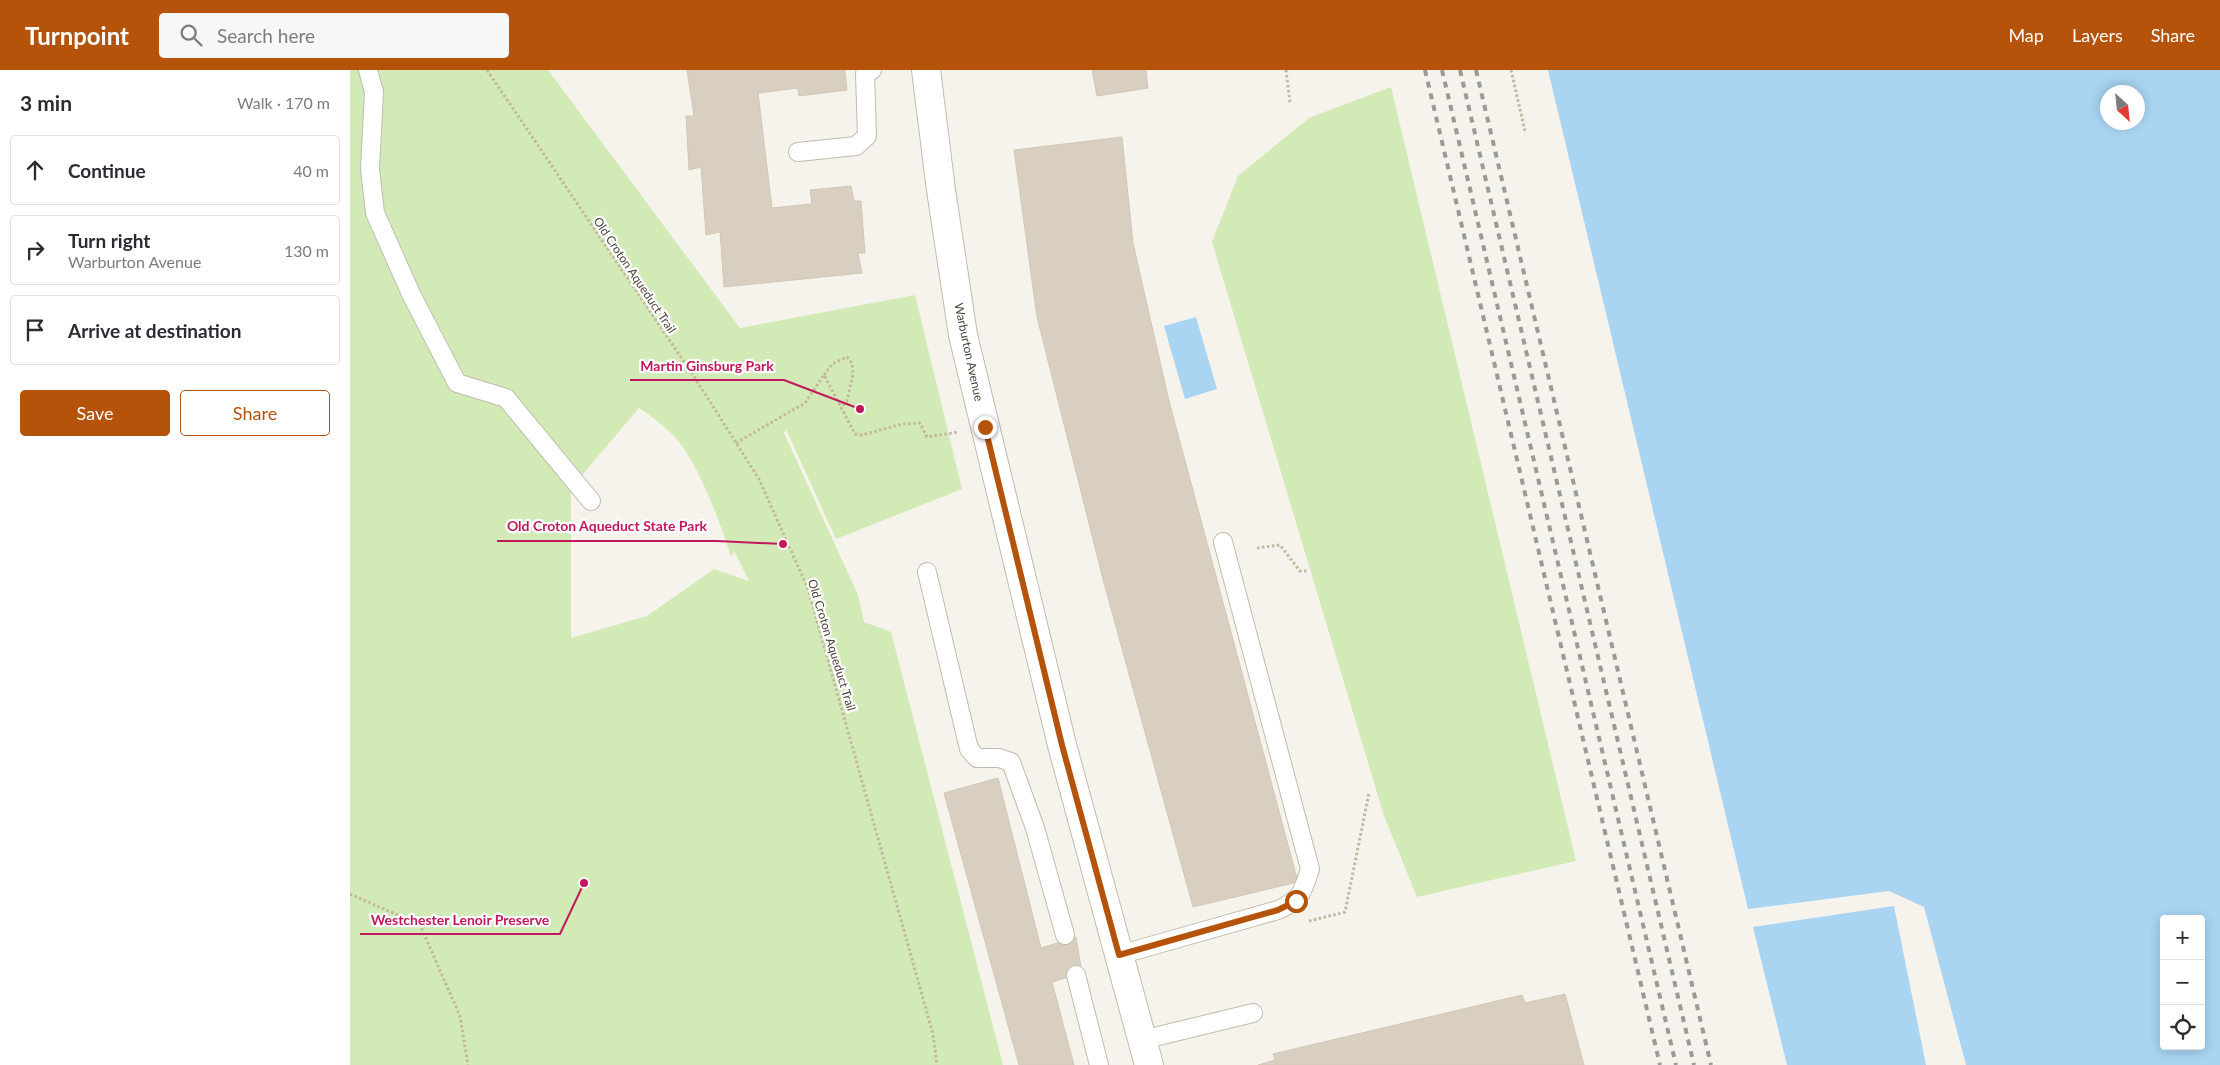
<!DOCTYPE html>
<meta charset="utf-8">
<style>
body{margin:0;font-family:Lato,sans-serif;background:#f7f7f7;color:#2b2b33}
.controls{position:absolute;right:15px;bottom:15px;display:grid;overflow:hidden;border-radius:5px;box-shadow:0 2px 12px #0003}
.controls button{width:45px;height:45px;display:grid;place-items:center;padding:0;border:0;border-bottom:1px solid #e1e1e2;background:#fff;color:#2b2b33;font:25px sans-serif}
.compass{position:absolute;left:1750px;top:15px;width:45px;height:45px;border-radius:50%;background:#fff;box-shadow:0 2px 12px #0003;rotate:153deg}
.stop{position:absolute;width:15px;height:15px;margin:-11px;border:4px solid #b45309;border-radius:50%;background:#fff}
.stop.end{background:#b45309;border-color:#fff;box-shadow:0 1px 5px #0008}
.list{margin:0;padding:0;list-style:none}
h2{display:flex;justify-content:space-between;align-items:center;height:65px;margin:0;padding:0 20px;font-size:21px}
h2 small{font-size:16px;font-weight:400;color:#7c7c81}
.list li{display:grid;grid-template-columns:32px 1fr auto;gap:15px;align-items:center;box-sizing:border-box;height:70px;margin:0 10px 10px;padding:0 10px;border:1px solid #e1e1e2;border-radius:5px}
.list b{display:block;font-size:19px;white-space:nowrap}
.list p{margin:0;font-size:16px;white-space:nowrap;color:#7c7c81}
.list em{font-size:16px;font-style:normal;color:#7c7c81}
.actions{display:flex;gap:10px;padding:15px 20px}
.actions a{flex:1;padding:11px 0;border:1px solid #b45309;border-radius:5px;text-align:center;font-size:18px;color:#b45309}
.actions .main{background:#b45309;color:#fff}
.icon{flex:none;width:28px;height:28px;fill:none;stroke:currentColor;stroke-width:2;stroke-linecap:round;stroke-linejoin:round}
.map{position:relative;flex:none;width:1870px;height:995px;overflow:hidden}
header{display:flex;align-items:center;gap:30px;box-sizing:border-box;height:70px;padding:0 25px;background:#b45309;color:#fff}
header strong{font-size:24px}
nav{display:flex;gap:28px;margin-inline-start:auto;font-size:18px}
.search{width:350px;height:45px;background:#f7f7f7;display:flex;align-items:center;gap:12px;box-sizing:border-box;padding:0 18px;border-radius:5px;color:#7c7c81;font-size:19px}
main{display:flex}
aside{flex:1;background:#fff}
.map>svg:first-child{display:block}
</style>
<header>
<strong>Turnpoint</strong>
<div class="search"><svg class="icon" aria-label="search" viewBox="0 0 24 24"><circle cx="10" cy="10" r="6"/><path d="M15 15l6 6"/></svg>Search here</div>
<nav><a>Map</a><a>Layers</a><a>Share</a></nav>
</header>
<main>
<aside>
<h2>3 min<small>Walk · 170 m</small></h2>
<ul class="list">
<li><svg class="icon" aria-label="ahead" viewBox="0 0 24 24"><path d="M12 20V5M6 11l6-6 6 6"/></svg><div><b>Continue</b></div><em>40 m</em></li>
<li><svg class="icon" aria-label="right" viewBox="0 0 24 24"><path d="M7 20v-9h11M14 6l5 5-5 5"/></svg><div><b>Turn right</b><p>Warburton Avenue</p></div><em>130 m</em></li>
<li><svg class="icon" aria-label="arrive" viewBox="0 0 24 24"><path d="M6 21V4h12l-3 4 3 4H6"/></svg><div><b>Arrive at destination</b></div></li>
</ul>
<div class="actions"><a class="main">Save</a><a>Share</a></div>
</aside>
<div class="map">
<svg width="1870" height="995" viewBox="0 0 1870 995">
<rect width="100%" height="100%" fill="#f6f3ec"/>
<g fill="#d2eab5" fill-rule="evenodd">
<path d="M0,0H198L390,258L565,225L612,419L486,469L436,359L434,363L508,525L514,552L541,562L653,995H0ZM289,338C300,345 313,355 323,365C348,391 370,452 381,487L384,481L399,511L364,499L297,546L221,568V418Z"/>
<polygon points="1041,17 1226,791 1067,827 1034,746 862,172 888,106 959,48"/>
</g>
<g fill="#a9d4f2" fill-rule="evenodd">
<path d="M1198,0H1870V995H1616L1574,837L1539,821L1398,839ZM1788,22V52H1758V22ZM1814,849H1851V976H1814Z"/>
<polygon points="846,247 867,319 835,329 814,256"/>
<polygon points="1544,836 1576,995 1437,995 1403,857"/>
</g>
<g fill="#d8cfc1" stroke="#d3c7b4">
<polygon points="337,0 495,0 497,20 449,26 448,18 408,23 422,138 462,134 460,120 501,116 504,131 511,131 515,183 508,183 512,203 374,217 370,162 356,165 351,97 339,100 336,46 344,46"/>
<polygon points="742,0 796,0 798,18 747,26"/>
<polygon points="772,67 783,173 819,331 948,812 843,837 754,513 687,247 664,80"/>
<polygon points="648,708 691,878 726,867 732,903 702,912 724,995 669,995 594,723"/>
<polygon points="1215,924 1234,995 908,995 925,990 923,984 1172,925 1175,933"/>
</g>
<g fill="none" stroke-linecap="round" stroke-linejoin="round">
<defs>
<g id="service">
<polyline points="18,0 24,22 20,99 25,143 62,226 107,313 156,328 241,431"/>
<polyline points="448,82 506,76 517,66 515,4 522,0"/>
<polyline points="577,502 619,679 627,688 649,688 661,692 685,758 715,865"/>
<path d="M769,885L928,840C951,829 952,824 960,799L873,472"/>
<polyline points="726,905 749,995"/>
<polyline points="792,970 903,943"/>
</g>
<polyline id="tertiary" points="576,0 591,120 613,265 712,675 799,995"/>
</defs>
<use href="#service" stroke="#c2bbae" stroke-width="20"/>
<use href="#tertiary" stroke="#c2bbae" stroke-width="30"/>
<g stroke="#c4b79f" stroke-width="3" stroke-dasharray="2.5 2.5" stroke-linecap="butt">
<polyline points="137,0 343,305 409,409 458,519 583,964 587,995"/>
<polyline points="936,0 940,33"/>
<polyline points="1161,0 1175,61"/>
<polyline points="474,305 482,294 497,287 502,293 503,304 497,331 491,337"/>
<polyline points="386,373 455,333 474,305 505,364 512,365 552,354 570,353 577,367 609,362"/>
<polyline points="907,478 930,475 950,501 959,501"/>
<polyline points="0,824 70,855 110,946 118,995"/>
<polyline points="959,851 995,842 1019,723"/>
</g>
<use href="#service" stroke="#fff" stroke-width="18"/>
<use href="#tertiary" stroke="#fff" stroke-width="28"/>
<g stroke="#9a9a9a" stroke-width="4" stroke-dasharray="6 6" stroke-linecap="butt">
<polyline points="1075,0 1310,995"/>
<polyline points="1092,0 1326,995"/>
<polyline points="1110,0 1344,995"/>
<polyline points="1126,0 1361,995"/>
</g>
</g>
<g fill="none" stroke-linecap="round" stroke-linejoin="round">
<polyline stroke="#b45309" stroke-width="6" points="635,357 712,675 769,885 928,840 946,831"/>
</g>
<g text-anchor="middle" dominant-baseline="central" stroke-width="4.5" stroke-linejoin="round" paint-order="stroke">
<g font-size="12" fill="#4b4439" stroke="#fff">
<text transform="translate(285 205) rotate(56)">Old Croton Aqueduct Trail</text>
<text transform="translate(619 282) rotate(78)">Warburton Avenue</text>
<text transform="translate(482 575) rotate(73)">Old Croton Aqueduct Trail</text>
</g>
</g>
<path fill="none" stroke="#c2185b" stroke-width="2" d="M510 339L434 310H280M433 474L367 471H147M234 813L210 864H10"/>
<g fill="#c2185b" stroke="#fff" stroke-width="2">
<circle cx="510" cy="339" r="5"/>
<circle cx="433" cy="474" r="5"/>
<circle cx="234" cy="813" r="5"/>
</g>
<g font-size="14" text-anchor="middle" font-weight="bold" fill="#c2185b" stroke="#fff" stroke-width="4.5" stroke-linejoin="round" paint-order="stroke">
<text x="357" y="301">Martin Ginsburg Park</text>
<text x="257" y="461">Old Croton Aqueduct State Park</text>
<text x="110" y="855">Westchester Lenoir Preserve</text>
</g>
</svg>
<div class="controls">
<button>+</button>
<button>−</button>
<button><svg class="icon" aria-label="locate" viewBox="0 0 24 24"><circle cx="12" cy="12" r="6"/><path d="M12 2v4M12 18v4M2 12h4M18 12h4"/></svg></button>
</div>
<svg class="compass" viewBox="-18 -18 36 36"><path d="M0-13l5 13h-10z" fill="#e53935"/><path d="M0 13l5-13h-10z" fill="#7c7c81"/></svg>
<div class="stop" style="left:946px;top:831px"></div>
<div class="stop end" style="left:635px;top:357px"></div>
</div>
</main>
